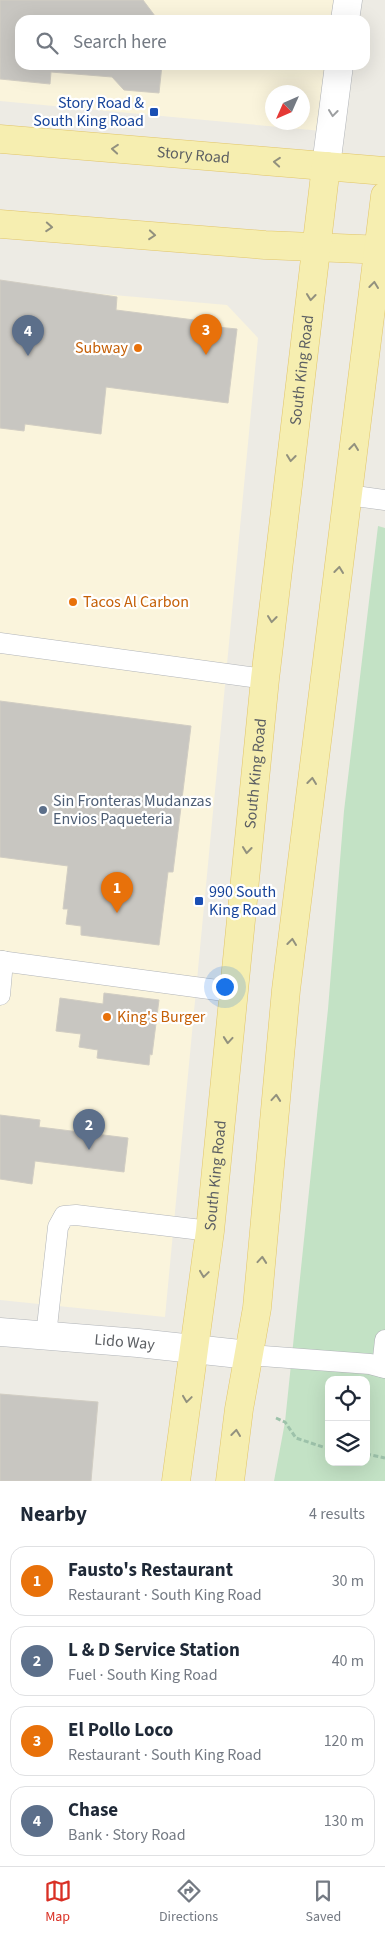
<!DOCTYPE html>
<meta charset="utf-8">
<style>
body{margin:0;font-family:"Source Sans 3",sans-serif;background:#f6f6f7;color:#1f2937}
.controls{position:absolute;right:15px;bottom:15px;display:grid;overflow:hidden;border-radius:10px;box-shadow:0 5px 20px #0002}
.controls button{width:45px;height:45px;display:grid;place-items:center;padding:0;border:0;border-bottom:1px solid #e0e1e3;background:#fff;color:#1f2937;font:25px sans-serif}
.compass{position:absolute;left:265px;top:85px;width:45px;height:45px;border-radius:50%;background:#fff;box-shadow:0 5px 20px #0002;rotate:225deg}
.you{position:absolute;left:224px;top:986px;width:18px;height:18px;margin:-12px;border:4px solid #fff;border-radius:50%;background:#1a73e8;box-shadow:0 0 0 8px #1a73e833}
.badge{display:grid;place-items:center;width:32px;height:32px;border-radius:50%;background:#d93025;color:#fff;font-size:16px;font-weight:700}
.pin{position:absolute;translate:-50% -41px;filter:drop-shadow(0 1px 2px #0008)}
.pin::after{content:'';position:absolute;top:26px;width:18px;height:15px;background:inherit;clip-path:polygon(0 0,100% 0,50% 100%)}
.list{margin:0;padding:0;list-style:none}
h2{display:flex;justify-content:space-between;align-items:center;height:65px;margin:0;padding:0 20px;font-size:21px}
h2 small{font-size:16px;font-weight:400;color:#747a83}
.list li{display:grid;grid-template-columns:32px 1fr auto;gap:15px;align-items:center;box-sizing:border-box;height:70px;margin:0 10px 10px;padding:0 10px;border:1px solid #e0e1e3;border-radius:15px}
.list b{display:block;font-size:19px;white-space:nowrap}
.list p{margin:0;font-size:16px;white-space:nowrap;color:#747a83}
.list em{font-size:16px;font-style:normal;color:#747a83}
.icon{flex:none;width:28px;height:28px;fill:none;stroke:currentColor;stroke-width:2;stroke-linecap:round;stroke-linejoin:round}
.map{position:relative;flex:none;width:385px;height:1481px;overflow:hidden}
.search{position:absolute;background:#fff;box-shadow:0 5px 20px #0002;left:15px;right:15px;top:15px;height:55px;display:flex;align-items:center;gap:12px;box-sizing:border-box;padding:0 18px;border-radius:15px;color:#747a83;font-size:19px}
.sheet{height:385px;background:#fff}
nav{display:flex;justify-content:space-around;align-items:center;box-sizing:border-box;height:70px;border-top:1px solid #e0e1e3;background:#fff;font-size:14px;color:#747a83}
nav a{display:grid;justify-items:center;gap:2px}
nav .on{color:#d93025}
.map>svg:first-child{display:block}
</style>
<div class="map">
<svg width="385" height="1481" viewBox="0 0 385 1481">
<rect width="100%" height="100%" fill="#edebe4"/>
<g fill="#faf4dc" fill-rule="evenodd">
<path d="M0,0H335L333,20H20V65H329L322,131L0,101ZM272,92H302V122H272Z"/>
<polygon points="0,285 227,305 258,338 165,1317 0,1300"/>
</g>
<path fill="#c3e2c5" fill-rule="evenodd" d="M378,526L385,528V1481H274L285,1422L328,1009L344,811ZM329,1380H366V1462H329Z"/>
<g fill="#c8c6c1" stroke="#d1cdc3">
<polygon points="0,0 143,0 158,20 20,20 20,65 162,65 159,93 124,90 112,77 51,72 50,84 0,79"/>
<polygon points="0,280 117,297 116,310 218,323 217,327 237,329 228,403 106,387 101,434 25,424 24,431 0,428"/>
<polygon points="0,701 191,726 173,872 168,872 159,945 81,935 81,926 66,924 68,909 63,909 68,866 0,857"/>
<polygon points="104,993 159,1000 152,1055 150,1054 149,1065 97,1058 98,1050 79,1047 81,1034 56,1031 60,998 103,1004"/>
<polygon points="0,1115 40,1120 39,1127 128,1138 124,1172 35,1161 32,1184 0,1179"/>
<polygon points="0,1394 98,1402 91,1481 0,1481"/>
</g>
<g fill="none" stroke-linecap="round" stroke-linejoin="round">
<defs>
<g id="lane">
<polyline points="348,495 385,500"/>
<polyline points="0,643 265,679"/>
<polyline points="0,961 232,992"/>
<polyline points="0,995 3,961"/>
<polyline points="46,1336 58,1227 64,1216 76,1215 210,1231"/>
<polyline points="249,1355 370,1364 385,1368"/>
<polyline points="382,1367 385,1340"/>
</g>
<g id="street">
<path id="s1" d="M0,1332L138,1343L249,1355"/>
</g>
<g id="secondary">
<polyline points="345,20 348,0"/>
<polyline points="326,166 339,65"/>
</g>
<g id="primary">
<path id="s2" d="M0,139L385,171"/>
<polyline points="0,224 265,245 385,250"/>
<path id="s3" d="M176,1481L210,1231L265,679L326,166"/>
<polyline points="230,1481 239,1409 257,1308 286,990 385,196"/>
</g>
</defs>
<use href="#lane" stroke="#b1b4b8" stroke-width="21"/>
<use href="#street" stroke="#b1b4b8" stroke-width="29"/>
<use href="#secondary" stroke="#b0b3b7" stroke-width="29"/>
<use href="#primary" stroke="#e1c569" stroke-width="29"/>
<g stroke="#9dc2aa" stroke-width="3" stroke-dasharray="5 2.5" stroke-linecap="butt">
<polyline points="276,1418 285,1422 296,1438 329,1449"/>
<polyline points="366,1454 385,1458"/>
</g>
<use href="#lane" stroke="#fff" stroke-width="20"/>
<use href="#street" stroke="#fff" stroke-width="28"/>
<use href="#secondary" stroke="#fff" stroke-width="28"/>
<use href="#primary" stroke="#f6eeb0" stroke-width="28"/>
</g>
<defs><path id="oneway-chevron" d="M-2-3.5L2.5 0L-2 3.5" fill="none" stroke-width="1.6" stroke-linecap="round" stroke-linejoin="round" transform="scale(1.25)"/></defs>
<use stroke="#9d9fa1" href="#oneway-chevron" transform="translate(333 113) rotate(97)"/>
<g stroke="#92917e">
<use href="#oneway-chevron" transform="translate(115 149) rotate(-175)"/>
<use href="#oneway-chevron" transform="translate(277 162) rotate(-175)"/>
<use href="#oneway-chevron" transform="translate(49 227) rotate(4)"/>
<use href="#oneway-chevron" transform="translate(152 235) rotate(5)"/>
<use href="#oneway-chevron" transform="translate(374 285) rotate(-83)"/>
<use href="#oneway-chevron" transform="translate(311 297) rotate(96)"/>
<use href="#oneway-chevron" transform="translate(354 447) rotate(-83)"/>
<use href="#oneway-chevron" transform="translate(291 458) rotate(97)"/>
<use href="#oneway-chevron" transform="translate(339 570) rotate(-83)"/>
<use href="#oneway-chevron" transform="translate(272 619) rotate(97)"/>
<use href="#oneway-chevron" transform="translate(312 781) rotate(-83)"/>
<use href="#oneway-chevron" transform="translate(247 850) rotate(96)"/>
<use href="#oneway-chevron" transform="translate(292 942) rotate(-83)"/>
<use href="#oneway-chevron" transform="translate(228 1040) rotate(95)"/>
<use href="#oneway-chevron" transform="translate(276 1098) rotate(-85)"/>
<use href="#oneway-chevron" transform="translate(262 1260) rotate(-85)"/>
<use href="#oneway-chevron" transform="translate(204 1274) rotate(98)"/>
<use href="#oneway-chevron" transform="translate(187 1399) rotate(98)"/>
<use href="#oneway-chevron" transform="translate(236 1433) rotate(-83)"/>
</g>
<g fill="#1a4fb4" stroke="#fff" stroke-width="2">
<rect x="149" y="107" width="10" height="10" rx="2.5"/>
<rect x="194" y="896" width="10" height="10" rx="2.5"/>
</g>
<g fill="#e8710a" stroke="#fff" stroke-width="2">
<circle cx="138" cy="348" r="5"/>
<circle cx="73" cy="602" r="5"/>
<circle cx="107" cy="1017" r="5"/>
</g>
<circle fill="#5c6f8a" stroke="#fff" stroke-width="2" cx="43" cy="810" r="5"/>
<g text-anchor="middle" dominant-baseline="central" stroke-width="4.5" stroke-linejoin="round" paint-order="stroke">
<g font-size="16" fill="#164399" stroke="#fff" text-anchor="end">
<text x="144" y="103">Story Road &amp;<tspan x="144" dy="18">South King Road</tspan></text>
<text x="209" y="892" text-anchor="start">990 South<tspan x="209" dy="18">King Road</tspan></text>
</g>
<g font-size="16" fill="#5c5f63" stroke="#fff">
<text stroke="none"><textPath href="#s2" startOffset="194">Story Road</textPath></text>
<text stroke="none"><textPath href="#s3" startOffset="1118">South King Road</textPath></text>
<text stroke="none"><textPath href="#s3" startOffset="712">South King Road</textPath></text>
<text stroke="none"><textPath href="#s3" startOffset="308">South King Road</textPath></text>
<text stroke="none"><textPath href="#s1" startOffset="125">Lido Way</textPath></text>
</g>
<g font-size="16" fill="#c56008" stroke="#fff" text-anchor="start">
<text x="128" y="348" text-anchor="end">Subway</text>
<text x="83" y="602">Tacos Al Carbon</text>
<text x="117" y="1017">King's Burger</text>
</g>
<g font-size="16" fill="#4e5e75" stroke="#fff" text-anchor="start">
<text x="53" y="801">Sin Fronteras Mudanzas<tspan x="53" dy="18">Envios Paqueteria</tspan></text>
</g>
</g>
</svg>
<div class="controls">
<button><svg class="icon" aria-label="locate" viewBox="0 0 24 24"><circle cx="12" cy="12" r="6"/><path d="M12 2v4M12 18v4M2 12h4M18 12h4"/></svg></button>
<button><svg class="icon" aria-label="layers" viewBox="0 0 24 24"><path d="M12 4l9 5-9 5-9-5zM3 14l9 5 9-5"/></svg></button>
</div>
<svg class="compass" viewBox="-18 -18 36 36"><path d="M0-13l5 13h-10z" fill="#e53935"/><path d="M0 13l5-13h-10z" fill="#747a83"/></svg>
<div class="you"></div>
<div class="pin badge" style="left:117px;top:913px;background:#e8710a">1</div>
<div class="pin badge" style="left:89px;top:1150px;background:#5c6f8a">2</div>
<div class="pin badge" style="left:206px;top:355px;background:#e8710a">3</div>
<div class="pin badge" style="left:28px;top:356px;background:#5c6f8a">4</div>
<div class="search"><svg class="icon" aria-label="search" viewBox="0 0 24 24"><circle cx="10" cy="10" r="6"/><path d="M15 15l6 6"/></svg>Search here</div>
</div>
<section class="sheet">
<h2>Nearby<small>4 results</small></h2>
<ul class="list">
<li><span class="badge" style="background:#e8710a">1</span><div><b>Fausto's Restaurant</b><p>Restaurant · South King Road</p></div><em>30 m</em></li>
<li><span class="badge" style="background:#5c6f8a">2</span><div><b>L &amp; D Service Station</b><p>Fuel · South King Road</p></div><em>40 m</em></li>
<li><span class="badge" style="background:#e8710a">3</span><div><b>El Pollo Loco</b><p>Restaurant · South King Road</p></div><em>120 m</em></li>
<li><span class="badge" style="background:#5c6f8a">4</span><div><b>Chase</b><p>Bank · Story Road</p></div><em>130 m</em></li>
</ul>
</section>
<nav>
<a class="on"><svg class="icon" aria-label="map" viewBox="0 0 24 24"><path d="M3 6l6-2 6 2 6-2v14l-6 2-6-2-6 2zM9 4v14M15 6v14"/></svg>Map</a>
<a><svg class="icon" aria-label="directions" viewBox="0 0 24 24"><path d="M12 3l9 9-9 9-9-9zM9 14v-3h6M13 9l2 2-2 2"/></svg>Directions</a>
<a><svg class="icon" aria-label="saved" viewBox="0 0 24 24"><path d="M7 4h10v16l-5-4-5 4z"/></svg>Saved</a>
</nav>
